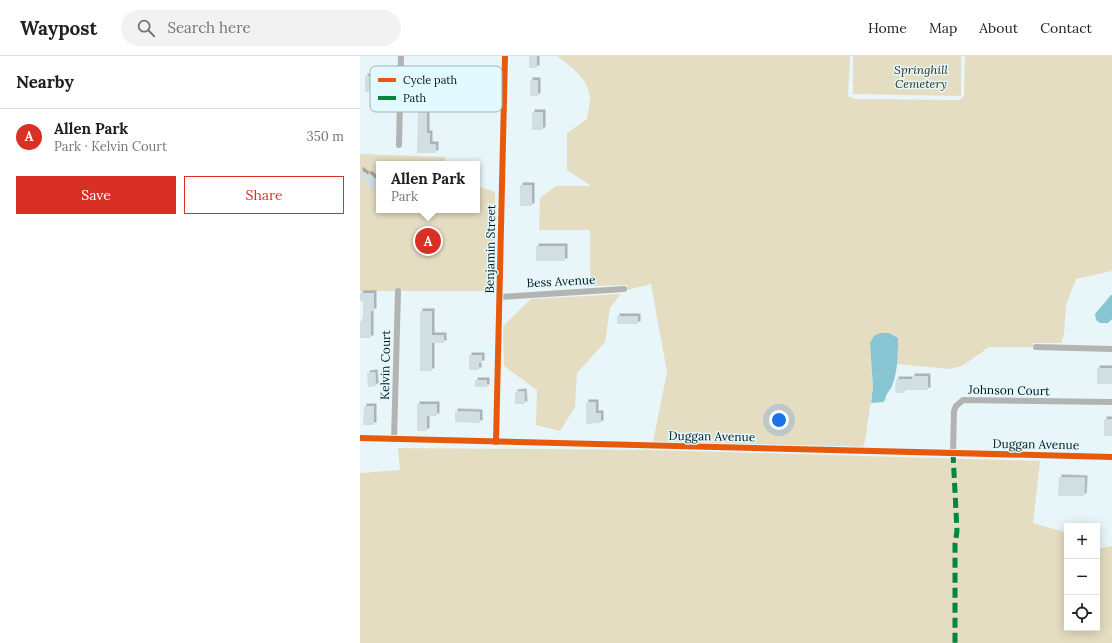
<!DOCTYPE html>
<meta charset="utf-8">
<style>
body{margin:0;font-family:Lora,serif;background:#f2f2f2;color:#202124}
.controls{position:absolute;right:12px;bottom:12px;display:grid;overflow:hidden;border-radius:0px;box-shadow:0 2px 10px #0003}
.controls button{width:36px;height:36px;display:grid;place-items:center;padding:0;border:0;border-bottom:1px solid #e0e0e0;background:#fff;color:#202124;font:20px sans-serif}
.you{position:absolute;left:419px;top:364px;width:14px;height:14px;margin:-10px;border:3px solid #fff;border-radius:50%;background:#1a73e8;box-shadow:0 0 0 6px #1a73e833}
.badge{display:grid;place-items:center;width:26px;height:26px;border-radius:50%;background:#d93025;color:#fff;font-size:13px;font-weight:700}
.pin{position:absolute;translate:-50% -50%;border:2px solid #fff;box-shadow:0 1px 4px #0006}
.popup{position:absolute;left:16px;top:105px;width:104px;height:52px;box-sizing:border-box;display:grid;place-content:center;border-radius:0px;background:#fff;filter:drop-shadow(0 1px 3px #0005);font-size:13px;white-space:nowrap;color:#757577}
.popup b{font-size:15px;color:#202124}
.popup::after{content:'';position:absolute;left:50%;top:100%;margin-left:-8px;border:8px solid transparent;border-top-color:#fff}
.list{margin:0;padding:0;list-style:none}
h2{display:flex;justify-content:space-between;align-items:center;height:52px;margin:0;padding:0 16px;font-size:17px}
h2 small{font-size:13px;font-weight:400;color:#757577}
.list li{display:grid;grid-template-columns:26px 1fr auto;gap:12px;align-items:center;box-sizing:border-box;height:56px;padding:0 16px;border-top:1px solid #e0e0e0}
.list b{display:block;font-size:15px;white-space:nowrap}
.list p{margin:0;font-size:13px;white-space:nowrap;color:#757577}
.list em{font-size:13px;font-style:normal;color:#757577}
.actions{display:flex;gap:8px;padding:12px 16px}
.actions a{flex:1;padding:9px 0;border:1px solid #d93025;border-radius:0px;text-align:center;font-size:14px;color:#d93025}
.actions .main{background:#d93025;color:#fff}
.icon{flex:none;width:22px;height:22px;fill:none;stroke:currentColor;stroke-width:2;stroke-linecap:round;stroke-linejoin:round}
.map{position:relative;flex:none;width:752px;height:587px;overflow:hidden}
header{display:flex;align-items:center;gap:24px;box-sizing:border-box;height:56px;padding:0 20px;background:#fff;border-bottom:1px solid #e0e0e0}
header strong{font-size:19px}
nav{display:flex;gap:22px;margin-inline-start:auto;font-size:14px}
.search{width:280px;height:36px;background:#f2f2f2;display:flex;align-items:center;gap:10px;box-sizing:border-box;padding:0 14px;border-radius:22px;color:#757577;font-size:15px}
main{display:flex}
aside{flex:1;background:#fff}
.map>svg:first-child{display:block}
</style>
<header>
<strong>Waypost</strong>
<div class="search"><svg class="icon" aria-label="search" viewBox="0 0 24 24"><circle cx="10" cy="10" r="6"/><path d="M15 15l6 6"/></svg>Search here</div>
<nav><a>Home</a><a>Map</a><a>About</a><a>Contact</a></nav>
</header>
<main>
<aside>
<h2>Nearby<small></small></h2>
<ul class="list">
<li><span class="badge">A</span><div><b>Allen Park</b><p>Park · Kelvin Court</p></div><em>350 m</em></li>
</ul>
<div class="actions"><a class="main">Save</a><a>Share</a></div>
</aside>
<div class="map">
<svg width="752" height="587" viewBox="0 0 752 587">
<defs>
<filter id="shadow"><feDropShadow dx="2.5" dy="-2.5" stdDeviation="0" flood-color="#0004"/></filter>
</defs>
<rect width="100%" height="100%" fill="#e8f5f9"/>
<g fill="#e5ddc2">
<path d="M197,0H490L488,40L495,43L600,44L604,40L605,0H752V215L716,223L706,249L704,278L701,287H673V291H629L602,310L589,313L537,308L538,282L529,277H520L510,287L513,331L505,385L503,391L293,386L307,316L291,228L267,234V229L230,230V174H179L180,142L196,130H231L207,114V77L227,63C228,56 230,48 230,41C228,22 210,10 197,0Z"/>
<polygon points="493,0 601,0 601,40 493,38"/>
<polygon points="0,98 85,101 85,108 19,108 19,154 117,154 117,130 135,136 135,235 0,235"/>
<polygon points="261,238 250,252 245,286 217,317 215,351 200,375 176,369 177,334 144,310 143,270 171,243"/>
<polygon points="38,392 292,394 680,405 673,467 707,477 707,572 737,572 737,493 752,490 752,587 0,587 0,417 40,414"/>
</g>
<g fill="#87c5d3">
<polygon points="751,239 752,239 752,263 748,267 740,267 736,264 735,258"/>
<path d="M520,277H529L538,282C538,297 538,315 532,330C530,335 526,337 525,344L523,346L511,347L513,331L510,287L514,280Z"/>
</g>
<g fill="#d1dee2" filter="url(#shadow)">
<rect x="169" y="0" width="8" height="12"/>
<rect x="5" y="20" width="11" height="16"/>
<rect x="170" y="24" width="8" height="16"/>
<polygon points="58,45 75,45 75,56 67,56 67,77 70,77 70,88 76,88 76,97 57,97"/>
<rect x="172" y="56" width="11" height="18"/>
<polygon points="0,113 8,119 9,117 19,126 19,128 14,134 0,121"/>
<rect x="160" y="129" width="12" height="21"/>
<rect x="176" y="190" width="29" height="15"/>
<polygon points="0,237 14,237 14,255 11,255 11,282 0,282 0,265 3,265 3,245 0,245"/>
<polygon points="60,255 72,255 72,279 84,279 84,287 72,287 72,315 60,315"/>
<rect x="257" y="260" width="21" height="8"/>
<polygon points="109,299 122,299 122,307 119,307 119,314 109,314"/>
<rect x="737" y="312" width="15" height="16"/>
<polygon points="15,316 16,330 8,331 7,317"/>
<polygon points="552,320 568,320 568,334 543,334 543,337 535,337 536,323 552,323"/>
<rect x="115" y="324" width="12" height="7"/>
<polygon points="164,335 165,348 155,348 155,336"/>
<polygon points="226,346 236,346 236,357 241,357 241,367 226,368"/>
<polygon points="57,348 77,348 77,360 67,360 67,375 57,375"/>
<polygon points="4,350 14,350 14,369 3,369"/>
<polygon points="95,355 120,356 120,367 95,366"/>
<rect x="744" y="363" width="8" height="17"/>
<polygon points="699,421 725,422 724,440 698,440"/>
</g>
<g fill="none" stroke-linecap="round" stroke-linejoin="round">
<g stroke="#b1b4b2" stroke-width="6">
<polyline points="39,89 41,0"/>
<polyline points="140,241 264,233"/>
<polyline points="676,291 752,293"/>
<polyline points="0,382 752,401"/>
<polyline points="34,384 38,235"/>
<polyline points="136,386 145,0"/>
<polyline points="593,397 594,355 596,350 603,344 752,346"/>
</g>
<polyline stroke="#00873e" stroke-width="5" stroke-dasharray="10 5" stroke-linecap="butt" points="593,397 597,475 595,488 595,587"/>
<defs>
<g id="cycleway">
<polyline points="0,382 752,401"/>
<polyline points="136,386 145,0"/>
</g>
</defs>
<use href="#cycleway" stroke="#e2f9ff" stroke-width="8"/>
<use href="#cycleway" stroke="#e8590c" stroke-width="6"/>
</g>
<g text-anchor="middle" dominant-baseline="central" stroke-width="3" stroke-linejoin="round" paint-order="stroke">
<g font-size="12" font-style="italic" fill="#3a2d12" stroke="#e2f9ff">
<text x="561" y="13">Springhill<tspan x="561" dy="14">Cemetery</tspan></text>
</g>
<g font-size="12" fill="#041215" stroke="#e2f9ff">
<text transform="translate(130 193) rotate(-89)">Benjamin Street</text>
<text transform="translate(201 225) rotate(-3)">Bess Avenue</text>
<text transform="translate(25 309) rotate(-89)">Kelvin Court</text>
<text transform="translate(649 334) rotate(1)">Johnson Court</text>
<text transform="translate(352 380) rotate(1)">Duggan Avenue</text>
<text transform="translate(676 388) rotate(1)">Duggan Avenue</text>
</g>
</g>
<rect x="10" y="10" width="132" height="46" rx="6" fill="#e2f9ff" stroke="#9fb4b9" stroke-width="1"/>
<rect x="18" y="22" width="18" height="4" fill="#e8590c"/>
<rect x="18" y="40" width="18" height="4" fill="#00873e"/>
<g font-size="11" fill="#041215">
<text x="43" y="28">Cycle path</text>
<text x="43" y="46">Path</text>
</g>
</svg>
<div class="controls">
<button>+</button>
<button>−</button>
<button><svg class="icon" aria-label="locate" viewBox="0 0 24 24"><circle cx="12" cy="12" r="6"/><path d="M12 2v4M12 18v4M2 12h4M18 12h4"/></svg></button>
</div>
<div class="you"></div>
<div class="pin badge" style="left:68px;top:185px">A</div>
<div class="popup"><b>Allen Park</b>Park</div>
</div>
</main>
